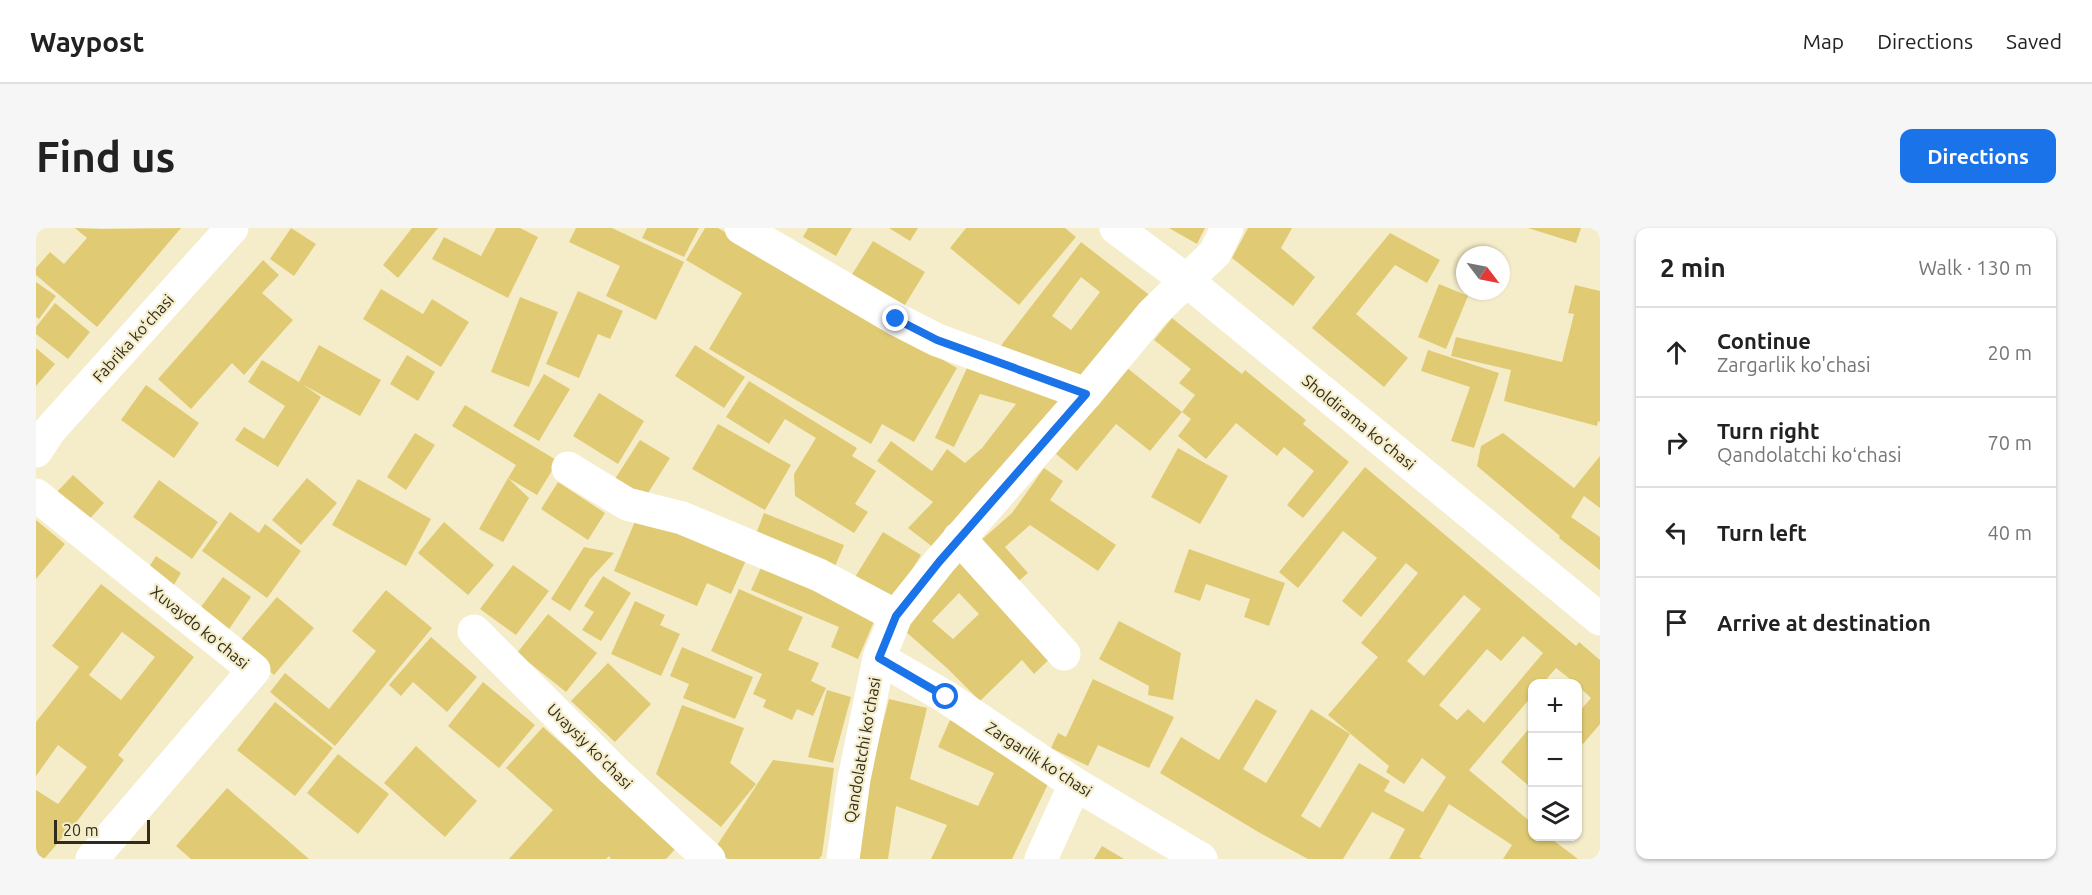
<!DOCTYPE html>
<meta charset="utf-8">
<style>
body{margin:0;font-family:Ubuntu,sans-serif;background:#f6f6f6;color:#222}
.controls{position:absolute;right:18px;bottom:18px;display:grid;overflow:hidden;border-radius:12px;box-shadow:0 2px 4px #0004}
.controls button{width:54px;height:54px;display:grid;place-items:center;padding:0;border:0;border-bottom:2px solid #e0e0e0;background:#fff;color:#222;font:30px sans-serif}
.compass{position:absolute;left:1420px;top:18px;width:54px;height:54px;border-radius:50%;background:#fff;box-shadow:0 2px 4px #0004;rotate:122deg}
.scale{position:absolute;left:18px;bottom:15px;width:96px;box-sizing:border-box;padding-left:6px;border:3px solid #2f2c1e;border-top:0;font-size:16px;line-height:21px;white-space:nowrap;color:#2f2c1e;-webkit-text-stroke:4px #f5edca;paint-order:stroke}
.stop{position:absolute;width:18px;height:18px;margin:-14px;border:4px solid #1a73e8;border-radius:50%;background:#fff}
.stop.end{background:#1a73e8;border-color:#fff;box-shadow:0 2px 6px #0008}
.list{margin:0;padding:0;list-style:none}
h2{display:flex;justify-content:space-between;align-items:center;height:78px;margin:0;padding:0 24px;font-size:26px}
h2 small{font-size:20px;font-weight:400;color:#767676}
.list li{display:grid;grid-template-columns:39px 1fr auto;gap:18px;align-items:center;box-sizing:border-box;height:90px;padding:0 24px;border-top:2px solid #e0e0e0}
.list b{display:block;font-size:22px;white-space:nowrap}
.list p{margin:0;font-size:20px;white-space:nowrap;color:#767676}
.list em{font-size:20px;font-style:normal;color:#767676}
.icon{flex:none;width:33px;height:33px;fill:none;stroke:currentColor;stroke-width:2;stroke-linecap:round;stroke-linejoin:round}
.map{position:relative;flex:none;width:1564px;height:631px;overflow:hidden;border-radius:12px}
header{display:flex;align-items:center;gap:36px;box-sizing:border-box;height:84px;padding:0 30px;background:#fff;border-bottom:2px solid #e0e0e0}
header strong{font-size:28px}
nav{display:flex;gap:33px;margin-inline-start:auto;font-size:21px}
.intro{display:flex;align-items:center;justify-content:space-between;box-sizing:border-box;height:144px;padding:0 36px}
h1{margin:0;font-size:42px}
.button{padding:15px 27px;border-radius:12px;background:#1a73e8;color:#fff;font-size:21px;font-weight:700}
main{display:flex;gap:36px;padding:0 36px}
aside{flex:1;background:#fff;border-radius:12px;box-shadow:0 2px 4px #0004}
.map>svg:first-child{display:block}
</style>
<header>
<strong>Waypost</strong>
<nav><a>Map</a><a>Directions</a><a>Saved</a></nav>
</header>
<div class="intro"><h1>Find us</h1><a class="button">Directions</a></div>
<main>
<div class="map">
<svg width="1564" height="631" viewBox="0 0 1564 631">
<rect width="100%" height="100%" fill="#f5edca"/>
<g fill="#e0cb74" fill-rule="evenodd">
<polygon points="39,0 66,1 145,0 61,99 0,47 0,40 14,24 28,36 51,10"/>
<polygon points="255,0 280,16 258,48 234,31"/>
<polygon points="376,0 402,0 362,50 347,37"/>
<polygon points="460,0 484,0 502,9 472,70 396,31 408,9 445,28"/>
<polygon points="540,0 576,0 648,34 620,92 570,68 584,38 533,14"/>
<polygon points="611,0 663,0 648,29 606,10"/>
<polygon points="669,0 682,0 921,140 878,214 846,196 835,216 673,121 706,65 650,32"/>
<polygon points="772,0 816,0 800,28 767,9"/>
<polygon points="853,0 882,0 874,13"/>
<polygon points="930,0 1029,0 1040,9 983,77 914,20"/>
<polygon points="1133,0 1169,0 1161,16"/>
<polygon points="1212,0 1256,0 1245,20 1279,49 1257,78 1196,30"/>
<polygon points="1492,0 1545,0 1540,15"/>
<polygon points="1354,5 1404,32 1391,55 1359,37 1320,86 1372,130 1348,159 1276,100"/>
<polygon points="837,13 889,44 867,80 815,48"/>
<path d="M1045,14L1116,69L1050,153L963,120ZM1045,49L1064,64L1035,102L1016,88Z"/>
<polygon points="227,32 243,47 226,65 257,92 208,147 196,135 155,181 122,151"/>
<polygon points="0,54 20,68 3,91 0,89"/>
<polygon points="1403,56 1432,68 1410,121 1382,109"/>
<polygon points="1539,57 1564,63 1564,194 1562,193 1561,198 1468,173 1475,142 1415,128 1420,109 1526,134 1538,86 1532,85"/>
<polygon points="345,61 387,86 396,71 433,94 405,139 327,91"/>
<polygon points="542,63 587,83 574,111 562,106 543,150 510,136"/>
<polygon points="484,69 522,84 493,159 455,144"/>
<polygon points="19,75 54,104 32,131 0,106 0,99"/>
<polygon points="1136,90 1206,146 1209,142 1270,192 1267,196 1313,234 1267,290 1251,277 1278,243 1248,219 1241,228 1200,195 1170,231 1142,208 1155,191 1146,184 1114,223 1080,196 1041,243 1020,226 1090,139 1146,184 1159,167 1143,155 1155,141 1118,112"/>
<polygon points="283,117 345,152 324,188 266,156 285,169 242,239 199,212 208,199 228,211 249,178 212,154 226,132 263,154"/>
<polygon points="659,117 709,149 688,180 639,148"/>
<polygon points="0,120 19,136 0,158"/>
<polygon points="1392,122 1463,145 1438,220 1415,213 1434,159 1385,143"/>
<polygon points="371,127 399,144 382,173 354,156"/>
<polygon points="931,140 1028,172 898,320 872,300 897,274 841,233 855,213 896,243 911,221 929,235 946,220 980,176 944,166 918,219 899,210"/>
<polygon points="508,146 534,161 503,213 477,198"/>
<polygon points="713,153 821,220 816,228 840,243 819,276 832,284 818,305 759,268 758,246 780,210 749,191 733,216 690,189"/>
<polygon points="110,157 163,195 138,230 85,192"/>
<polygon points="563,165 608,193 582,236 537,208"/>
<polygon points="429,177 522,233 501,267 472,250 480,237 416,198"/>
<polygon points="682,196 755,237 729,282 656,241"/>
<polygon points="379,205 399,217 370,262 351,249"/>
<polygon points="1467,205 1538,260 1564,228 1564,280 1548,268 1535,289 1564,309 1564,342 1523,310 1524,308 1441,238 1445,218"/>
<polygon points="604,212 634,230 607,273 577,254"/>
<polygon points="1142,220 1192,248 1164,296 1115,269"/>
<path d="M1329,239L1540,418L1543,414L1564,432V496L1547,516L1542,511V485L1555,470L1542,458V455H1539L1520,440L1507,455H1496V468L1433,542L1496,595L1497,609H1513L1542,631H1467L1476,617L1413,576L1383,629L1387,631H1353L1369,601L1336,584L1307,631H1272L1224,605L1124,545L1145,509L1183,532L1220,471L1241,483L1207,541L1230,555L1275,481L1314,506L1265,588L1284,600L1323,535L1354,553L1348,563L1387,584L1410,549L1386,530L1368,556L1350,544L1353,538L1292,487L1342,429L1325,415L1382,345L1370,335L1325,389L1306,373L1341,330L1307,303L1262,360L1243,344ZM1428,367L1445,381L1388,448L1371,433ZM1487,408L1507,425L1448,495L1432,481L1421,492L1403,477L1451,421L1465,433Z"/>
<polygon points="1008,240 1027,253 1014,272 1080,317 1062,343 994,297 969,319 992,345 979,356 943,314 976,285"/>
<polygon points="37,247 68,275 50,295 18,267"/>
<polygon points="271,250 301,275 265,317 236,292"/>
<polygon points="472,250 493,270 467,314 443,301"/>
<polygon points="322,251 395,291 370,338 296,297"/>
<polygon points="123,252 182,294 156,331 97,289"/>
<polygon points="522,254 569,285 552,312 505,281"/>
<polygon points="194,284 223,305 229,296 265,323 231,370 166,323"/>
<polygon points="603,284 711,330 695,366 671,355 661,378 578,343"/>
<polygon points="728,285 808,317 797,343 718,311"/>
<polygon points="0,292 29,316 0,351"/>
<polygon points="408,294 458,337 432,367 382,325"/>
<polygon points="847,304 885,327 854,378 816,354"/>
<polygon points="548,319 578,325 554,351 534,383 515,371"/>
<polygon points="1153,321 1249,355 1233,398 1208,389 1214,371 1170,356 1164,373 1138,364"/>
<path d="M926,326L1021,424L998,446L986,432L944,473L912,441L869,403ZM923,365L943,386L917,411L896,393Z"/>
<polygon points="120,328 145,345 136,360 110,344"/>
<polygon points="727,335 842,384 822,431 795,419 803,399 715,362"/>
<polygon points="477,337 513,363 480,407 444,381"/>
<polygon points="567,348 595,365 565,413 546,402 558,384 548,378"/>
<polygon points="187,349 215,369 189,407 159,387"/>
<path d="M65,356L158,429L82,527L88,532L42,592L8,631H0V562L22,576L51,539L22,517L0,548V494L43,439L16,418ZM86,404L119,429L85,472L53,447Z"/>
<polygon points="703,361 767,389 752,422 783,435 775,453 790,460 777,488 761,481 756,492 727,479 730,472 717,466 726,446 675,423"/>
<polygon points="350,362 396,400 299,518 234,464 249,445 293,481 340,423 316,403"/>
<polygon points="241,369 278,400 238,447 201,416"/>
<polygon points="599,373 629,387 624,397 644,406 625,448 575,426"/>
<polygon points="512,386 561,425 530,464 481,425"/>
<polygon points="1083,393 1145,425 1137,472 1112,467 1113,458 1063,431"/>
<polygon points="395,409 441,449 411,484 377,454 365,468 353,457"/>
<polygon points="646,419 717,449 699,491 647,470 653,456 634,448"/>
<polygon points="572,435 615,476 579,514 535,473"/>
<polygon points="1057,451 1138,489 1113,540 1062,517 1052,538 1015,520 1022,505 1030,509"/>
<polygon points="447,454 499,497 463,540 412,498"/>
<polygon points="791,462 815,469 797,535 772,529"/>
<polygon points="853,471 891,480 874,551 942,578 958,545 902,519 914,492 971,520 1014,552 976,631 895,631 911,597 860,578 852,631 821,631 835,541"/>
<polygon points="239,474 297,520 259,568 201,522"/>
<polygon points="646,477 708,500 694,535 720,556 685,599 620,546"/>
<polygon points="1496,497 1496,554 1493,558 1465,534"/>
<polygon points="507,499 641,619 630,631 575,631 573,628 570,631 473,631 517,582 470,540"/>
<polygon points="380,518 441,573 409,609 348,555"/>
<polygon points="302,526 353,566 322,606 271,565"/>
<polygon points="737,532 798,540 786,627 783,631 692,631 678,622"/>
<polygon points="191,560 242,604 273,631 155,631 140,618"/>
<polygon points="1066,618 1088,631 1058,631"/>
</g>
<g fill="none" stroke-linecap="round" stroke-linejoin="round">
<g stroke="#fff" stroke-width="33">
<polyline points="705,0 860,91 901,112 1050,166"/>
<polyline points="1080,0 1150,52 1564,391"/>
<polyline points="0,223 14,202 196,0"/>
<polyline points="532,240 591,276 646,290 783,347 860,388"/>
<polyline points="0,267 218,442 56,631"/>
<polyline points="923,310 1028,426"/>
<polyline points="438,403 577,542 673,631"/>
<polyline points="843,430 910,469 1039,556 1165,631"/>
<polyline points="807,631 818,551 843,430 860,388 903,334 1050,166 1116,86 1179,25 1191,0"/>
<polyline points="1005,631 1039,556"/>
</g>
</g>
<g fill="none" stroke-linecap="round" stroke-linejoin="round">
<polyline stroke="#1a73e8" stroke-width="8" points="860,91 901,112 1050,166 903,334 860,388 843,430 910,469"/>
</g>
<g text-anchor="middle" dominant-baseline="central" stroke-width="4.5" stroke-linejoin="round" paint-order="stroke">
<g font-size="16" fill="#2f2c1e" stroke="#f5edca">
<text transform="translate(97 110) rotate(-48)">Fabrika koʻchasi</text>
<text transform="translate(1323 194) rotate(39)">Sholdirama ko‘chasi</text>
<text transform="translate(164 399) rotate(39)">Xuvaydo koʻchasi</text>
<text transform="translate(554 518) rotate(45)">Uvaysiy ko'chasi</text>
<text transform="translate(826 522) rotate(-80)">Qandolatchi koʻchasi</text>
<text transform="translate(1003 531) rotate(33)">Zargarlik ko'chasi</text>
</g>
</g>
</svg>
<div class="controls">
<button>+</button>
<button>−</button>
<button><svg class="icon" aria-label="layers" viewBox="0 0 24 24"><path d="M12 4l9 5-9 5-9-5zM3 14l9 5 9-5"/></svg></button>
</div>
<svg class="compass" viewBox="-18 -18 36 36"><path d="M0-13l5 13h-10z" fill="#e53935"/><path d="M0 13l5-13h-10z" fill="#767676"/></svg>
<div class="scale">20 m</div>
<div class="stop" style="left:910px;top:469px"></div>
<div class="stop end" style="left:860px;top:91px"></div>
</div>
<aside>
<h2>2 min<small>Walk · 130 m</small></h2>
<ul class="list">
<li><svg class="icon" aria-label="ahead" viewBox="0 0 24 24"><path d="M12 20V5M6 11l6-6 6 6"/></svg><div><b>Continue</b><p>Zargarlik ko'chasi</p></div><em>20 m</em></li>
<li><svg class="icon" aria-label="right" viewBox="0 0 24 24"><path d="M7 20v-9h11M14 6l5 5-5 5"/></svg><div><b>Turn right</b><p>Qandolatchi koʻchasi</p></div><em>70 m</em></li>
<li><svg class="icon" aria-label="left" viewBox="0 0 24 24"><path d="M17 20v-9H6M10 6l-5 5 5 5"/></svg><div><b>Turn left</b></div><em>40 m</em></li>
<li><svg class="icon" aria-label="arrive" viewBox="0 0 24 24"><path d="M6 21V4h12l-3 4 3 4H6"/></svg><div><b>Arrive at destination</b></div></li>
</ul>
</aside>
</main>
